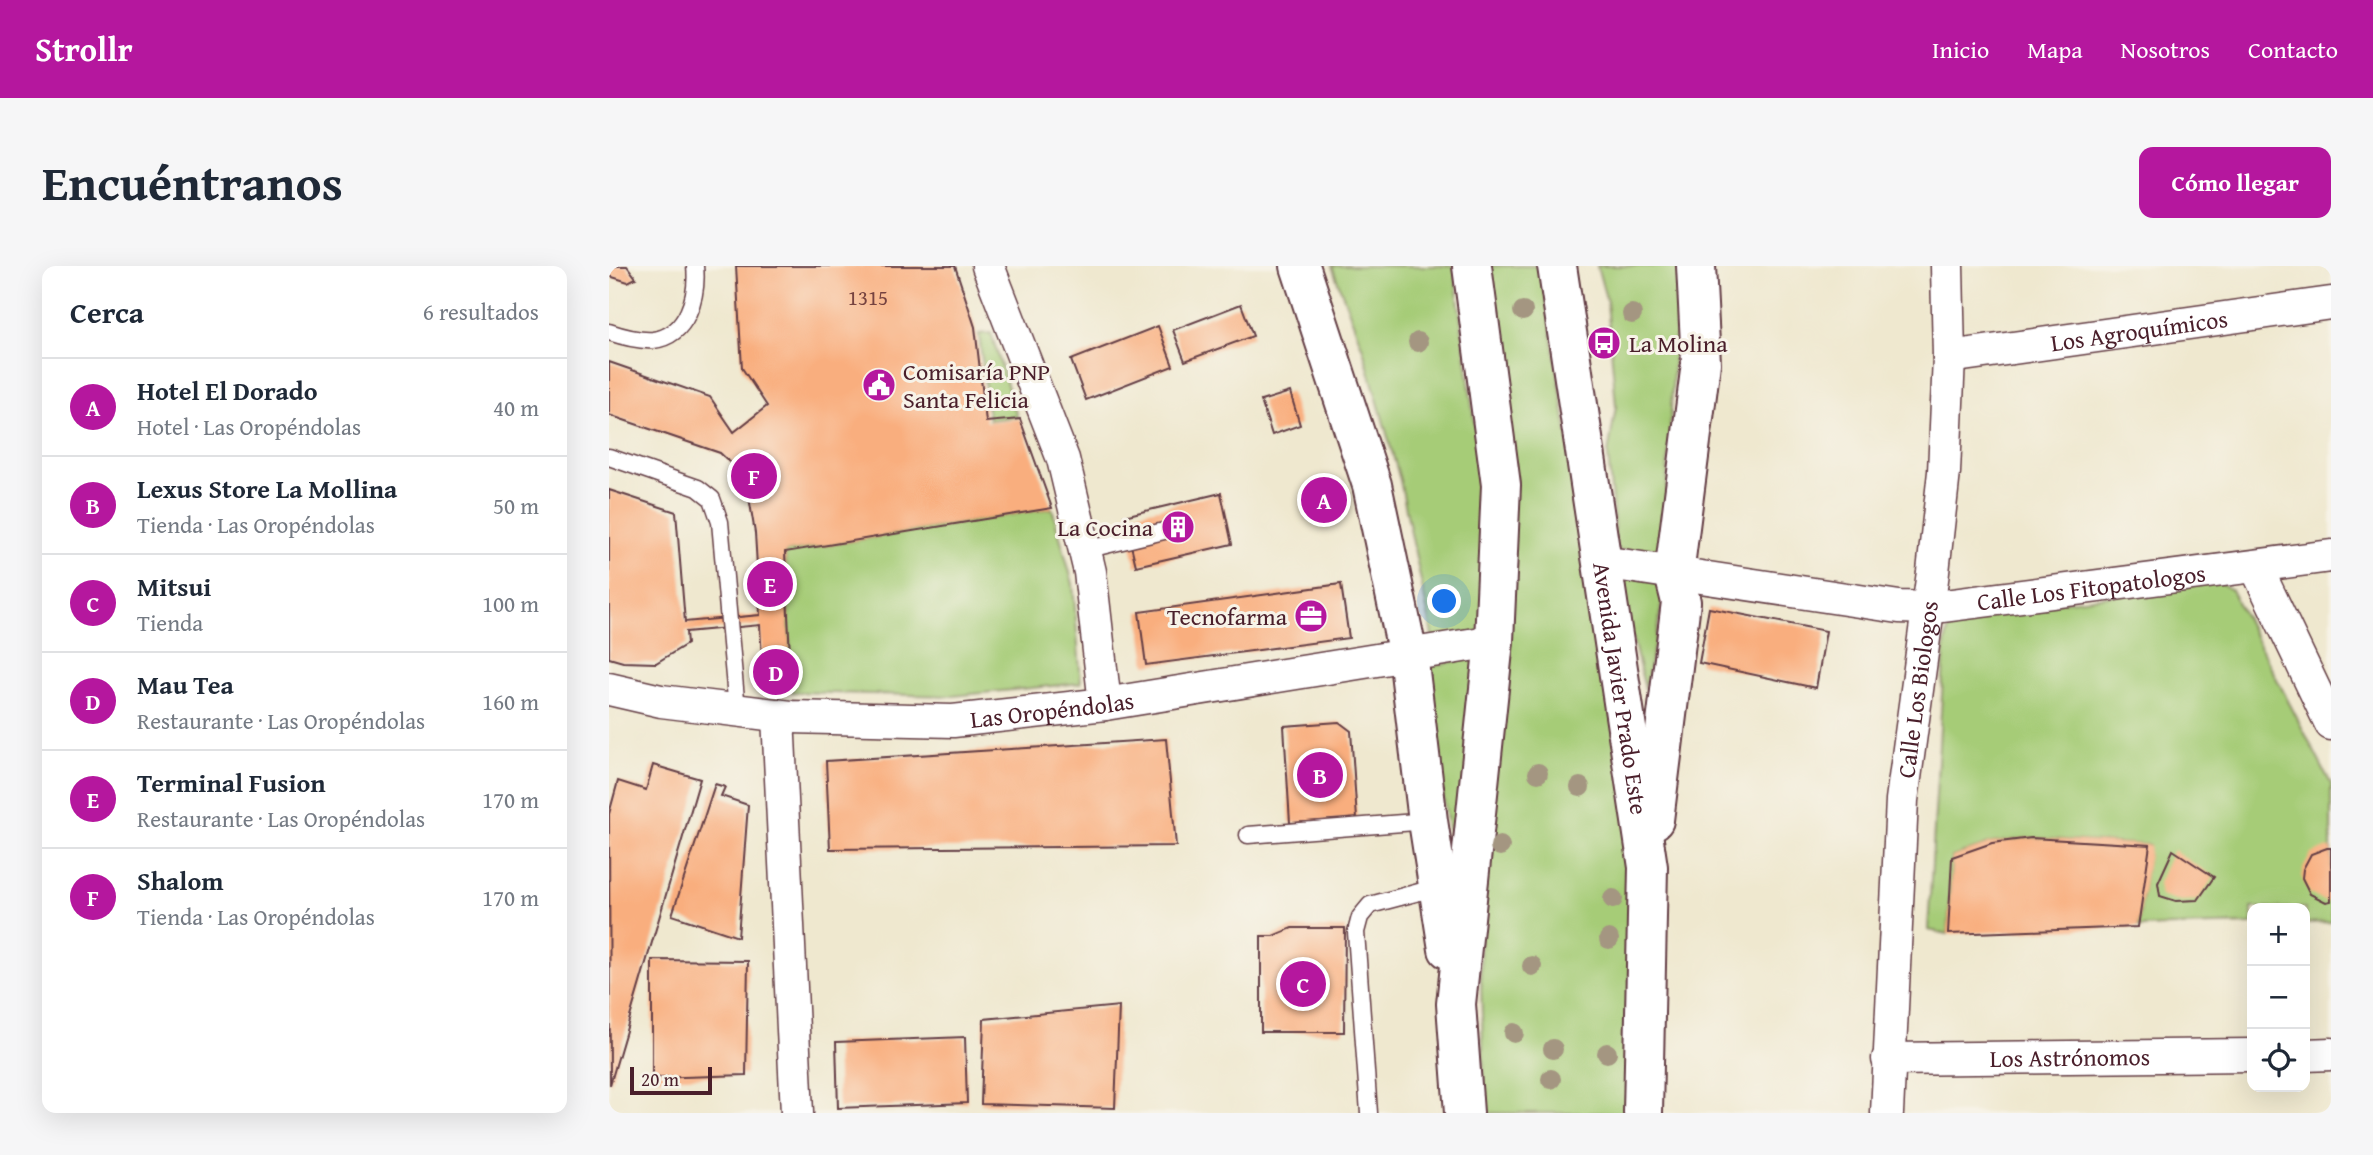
<!DOCTYPE html>
<html lang="es">
<meta charset="utf-8">
<style>
body{margin:0;font-family:"Gentium Book Plus",serif;background:#f6f6f7;color:#1f2937}
.controls{position:absolute;right:21px;bottom:21px;display:grid;overflow:hidden;border-radius:14px;box-shadow:0 7px 28px #0002}
.controls button{width:63px;height:63px;display:grid;place-items:center;padding:0;border:0;border-bottom:2px solid #e0e1e3;background:#fff;color:#1f2937;font:35px sans-serif}
.scale{position:absolute;left:21px;bottom:18px;width:82px;box-sizing:border-box;padding-left:7px;border:4px solid #4a1f2b;border-top:0;font-size:19px;line-height:24px;white-space:nowrap;color:#4a1f2b;-webkit-text-stroke:5px #f7f3e8;paint-order:stroke}
.you{position:absolute;left:836px;top:336px;width:24px;height:24px;margin:-18px;border:5px solid #fff;border-radius:50%;background:#1a73e8;box-shadow:0 0 0 10px #1a73e833}
.badge{display:grid;place-items:center;width:46px;height:46px;border-radius:50%;background:#b5179e;color:#fff;font-size:23px;font-weight:700}
.pin{position:absolute;translate:-50% -50%;border:4px solid #fff;box-shadow:0 2px 7px #0006}
.list{margin:0;padding:0;list-style:none}
h2{display:flex;justify-content:space-between;align-items:center;height:91px;margin:0;padding:0 28px;font-size:30px}
h2 small{font-size:23px;font-weight:400;color:#747a83}
.list li{display:grid;grid-template-columns:46px 1fr auto;gap:21px;align-items:center;box-sizing:border-box;height:98px;padding:0 28px;border-top:2px solid #e0e1e3}
.list b{display:block;font-size:26px;white-space:nowrap}
.list p{margin:0;font-size:23px;white-space:nowrap;color:#747a83}
.list em{font-size:23px;font-style:normal;color:#747a83}
.icon{flex:none;width:38px;height:38px;fill:none;stroke:currentColor;stroke-width:2;stroke-linecap:round;stroke-linejoin:round}
.map{position:relative;flex:none;width:1722px;height:847px;overflow:hidden;border-radius:14px}
header{display:flex;align-items:center;gap:42px;box-sizing:border-box;height:98px;padding:0 35px;background:#b5179e;color:#fff}
header strong{font-size:33px}
nav{display:flex;gap:38px;margin-inline-start:auto;font-size:24px}
.intro{display:flex;align-items:center;justify-content:space-between;box-sizing:border-box;height:168px;padding:0 42px}
h1{margin:0;font-size:49px}
.button{padding:18px 32px;border-radius:14px;background:#b5179e;color:#fff;font-size:24px;font-weight:700}
main{display:flex;gap:42px;padding:0 42px}
aside{flex:1;background:#fff;border-radius:14px;box-shadow:0 7px 28px #0002}
.map>svg:first-child{display:block}
</style>
<header>
<strong>Strollr</strong>
<nav><a>Inicio</a><a>Mapa</a><a>Nosotros</a><a>Contacto</a></nav>
</header>
<div class="intro"><h1>Encuéntranos</h1><a class="button">Cómo llegar</a></div>
<main>
<aside>
<h2>Cerca<small>6 resultados</small></h2>
<ul class="list">
<li><span class="badge">A</span><div><b>Hotel El Dorado</b><p>Hotel · Las Oropéndolas</p></div><em>40 m</em></li>
<li><span class="badge">B</span><div><b>Lexus Store La Mollina</b><p>Tienda · Las Oropéndolas</p></div><em>50 m</em></li>
<li><span class="badge">C</span><div><b>Mitsui</b><p>Tienda</p></div><em>100 m</em></li>
<li><span class="badge">D</span><div><b>Mau Tea</b><p>Restaurante · Las Oropéndolas</p></div><em>160 m</em></li>
<li><span class="badge">E</span><div><b>Terminal Fusion</b><p>Restaurante · Las Oropéndolas</p></div><em>170 m</em></li>
<li><span class="badge">F</span><div><b>Shalom</b><p>Tienda · Las Oropéndolas</p></div><em>170 m</em></li>
</ul>
</aside>
<div class="map">
<svg width="1722" height="847" viewBox="0 0 1722 847">
<rect width="100%" height="100%" fill="#f7f3e8"/>
<filter id="ink" filterUnits="userSpaceOnUse"><feTurbulence type="fractalNoise" baseFrequency=".0143" numOctaves="2"/><feDisplacementMap in="SourceGraphic" scale="14" xChannelSelector="R" yChannelSelector="G"/><feConvolveMatrix kernelMatrix="1 2 1 2 8 2 1 2 1" color-interpolation-filters="sRGB"/></filter>
<filter id="wash" filterUnits="userSpaceOnUse"><feTurbulence type="fractalNoise" baseFrequency=".00686" numOctaves="4" result="noise"/><feDisplacementMap in="SourceGraphic" scale="28" xChannelSelector="R" yChannelSelector="G"/><feGaussianBlur stdDeviation="1.57" result="paint"/><feColorMatrix in="noise" values="0 0 0 0 0 0 0 0 0 0 0 0 0 0 0 0 0 1.4 0 .05"/><feComposite in="paint" operator="in"/></filter>
<g filter="url(#wash)">
<rect width="100%" height="100%" fill="#efe8cf"/>
<g fill="#a6cc77" stroke="#787651" stroke-width="2">
<polygon points="723,0 845,0 877,248 876,365 824,374 791,214 754,83"/>
<polygon points="878,0 932,0 1021,566 1022,847 876,847 871,685"/>
<polygon points="988,0 1070,0 1054,286 1007,284 999,188 1007,140 998,36"/>
<polygon points="382,67 408,151 380,154 370,68"/>
<polygon points="443,242 464,318 472,417 344,430 183,426 176,286"/>
<polygon points="1059,310 1036,423 1009,313"/>
<polygon points="1611,316 1622,324 1722,518 1722,656 1696,657 1696,642 1643,642 1643,658 1529,661 1540,579 1422,572 1383,577 1343,591 1339,668 1319,664 1336,378 1340,360 1354,348"/>
<polygon points="874,389 846,608 815,402"/>
</g>
<g id="blocks">
<g fill="#f9ae7e">
<polygon points="0,0 18,0 27,12 19,16 0,10"/>
<polygon points="127,0 346,0 366,61 377,156 411,153 443,242 176,286 182,411 154,410 151,359 77,366 78,378 47,397 14,396 0,392 0,224 67,246 76,356 151,349 146,267 138,219 125,200 111,187 0,149 0,96 101,131 125,166 158,140 133,102"/>
<polygon points="632,38 644,70 576,95 564,64"/>
<polygon points="549,60 564,100 477,134 462,94"/>
<polygon points="681,126 691,159 663,169 652,135"/>
<polygon points="612,227 623,278 527,300 515,250"/>
<polygon points="732,318 740,372 537,399 530,346"/>
<polygon points="1100,342 1217,365 1207,422 1090,397"/>
<polygon points="730,456 742,465 748,553 681,557 675,460"/>
<polygon points="557,473 567,580 221,583 217,495"/>
<polygon points="44,499 91,513 1,819 0,548 9,515 37,524"/>
<polygon points="106,518 116,521 112,530 139,539 129,671 63,649"/>
<polygon points="1422,572 1541,579 1529,661 1339,668 1343,591 1383,577"/>
<polygon points="1718,582 1722,582 1722,635 1717,636 1701,628 1693,612 1694,603 1702,588"/>
<polygon points="1564,584 1605,611 1589,634 1567,635 1551,630 1549,617"/>
<polygon points="683,662 736,662 735,766 652,766 652,670 664,670"/>
<polygon points="43,694 139,695 137,809 43,812"/>
<polygon points="510,740 506,842 372,838 375,753"/>
<polygon points="356,771 358,837 229,842 227,776"/>
</g>
</g>
</g>
<g filter="url(#ink)">
<use href="#blocks" fill-opacity="0" stroke="#633d44" stroke-width="2"/>
<g fill="none" stroke-linecap="round" stroke-linejoin="round">
<defs>
<g id="lane">
<path d="M0,66C12,70 31,75 44,74C79,70 89,29 86,0"/>
<polyline points="0,191 89,222 103,233 111,256 128,444"/>
<polyline points="476,284 555,265"/>
<polyline points="639,569 819,555"/>
<polyline points="760,847 747,666 751,651 761,639 829,621"/>
</g>
<g id="street">
<polyline points="379,0 454,193 481,306 496,438"/>
<path id="s1" d="M1340,91L1722,37"/>
<path id="s2" d="M993,296L1290,341L1319,342L1722,290"/>
<polyline points="1647,301 1722,458"/>
<path id="s3" d="M0,423L52,435L182,451L344,455L496,438L885,375"/>
<polyline points="169,450 188,847"/>
<polyline points="1696,789 1722,788"/>
<path id="s4" d="M1279,793L1643,789"/>
<path id="s5" d="M1278,847L1293,534L1324,306L1335,206L1340,91L1338,0"/>
</g>
<g id="primary">
<polyline points="691,0 763,219 799,389 819,555 839,683"/>
<path id="s6" d="M948,0L1039,601L1034,847"/>
<polyline points="1045,554 1072,336 1065,308 1092,97 1087,0"/>
<polyline points="855,847 847,738 885,375 892,219 863,0"/>
</g>
</defs>
<use href="#lane" stroke="#633d44" stroke-width="19"/>
<use href="#street" stroke="#633d44" stroke-width="35"/>
<use href="#primary" stroke="#633d44" stroke-width="42"/>
<use href="#lane" stroke="#fff" stroke-width="16"/>
<use href="#street" stroke="#fff" stroke-width="32"/>
<use href="#primary" stroke="#fff" stroke-width="38"/>
</g>
<g fill="#a49681">
<circle cx="914" cy="45" r="10"/>
<circle cx="1023" cy="48" r="10"/>
<circle cx="809" cy="76" r="10"/>
<circle cx="929" cy="507" r="10"/>
<circle cx="971" cy="521" r="10"/>
<circle cx="891" cy="580" r="10"/>
<circle cx="1004" cy="633" r="10"/>
<circle cx="1000" cy="673" r="10"/>
<circle cx="923" cy="700" r="10"/>
<circle cx="905" cy="767" r="10"/>
<circle cx="944" cy="783" r="10"/>
<circle cx="998" cy="787" r="10"/>
<circle cx="942" cy="813" r="10"/>
</g>
</g>
<defs>
<symbol id="bus-disc" viewBox="-11 -11 22 22"><circle r="9.5" fill="#b5179e" stroke="#f7f3e8"/><path d="M-5-6H5V4H4V6H2V4H-2V6H-4V4H-5ZM-3.5-4V0h7V-4ZM-3.5 1.2v1.5H-2V1.2ZM2 1.2v1.5H3.5V1.2Z" fill="#fff"/></symbol>
<symbol id="civic-disc" viewBox="-11 -11 22 22"><circle r="9.5" fill="#b5179e" stroke="#f7f3e8"/><path d="M-.6-6.5H3V-4.5H.6V-3L4-1V1h2V6H-6V1h2V-1L-.6-3ZM-1.2 2.5V6h2.4V2.5Z" fill="#fff"/></symbol>
<symbol id="building-disc" viewBox="-11 -11 22 22"><circle r="9.5" fill="#b5179e" stroke="#f7f3e8"/><path d="M-4-6H4V6H1V3H-1V6H-4ZM-2.5-4.3h1.7v1.8h-1.7ZM.8-4.3h1.7v1.8H.8ZM-2.5-1h1.7V.8h-1.7ZM.8-1h1.7V.8H.8Z" fill="#fff"/></symbol>
<symbol id="office-disc" viewBox="-11 -11 22 22"><circle r="9.5" fill="#b5179e" stroke="#f7f3e8"/><path d="M-6-3h4V-5.5h4V-3h4V5H-6ZM-1-4.5V-3h2v-1.5ZM-6 0V1H6V0Z" fill="#fff"/></symbol>
</defs>
<g fill-rule="evenodd">
<use href="#bus-disc" x="976" y="58" width="38" height="38"/>
<use href="#civic-disc" x="251" y="100" width="38" height="38"/>
<use href="#building-disc" x="550" y="242" width="38" height="38"/>
<use href="#office-disc" x="683" y="331" width="38" height="38"/>
</g>
<g text-anchor="middle" dominant-baseline="central" stroke-width="6" stroke-linejoin="round" paint-order="stroke">
<g font-size="21" fill="#764340">
<text x="259" y="31">1315</text>
</g>
<g font-size="24" fill="#4a1f2b" stroke="#f7f3e8">
<text stroke="none"><textPath href="#s1" startOffset="192">Los Agroquímicos</textPath></text>
<text stroke="none"><textPath href="#s2" startOffset="494">Calle Los Fitopatologos</textPath></text>
<text stroke="none"><textPath href="#s6" startOffset="427">Avenida Javier Prado Este</textPath></text>
<text stroke="none"><textPath href="#s5" startOffset="425">Calle Los Biologos</textPath></text>
<text stroke="none"><textPath href="#s3" startOffset="446">Las Oropéndolas</textPath></text>
<text stroke="none"><textPath href="#s4" startOffset="182">Los Astrónomos</textPath></text>
</g>
<g font-size="24" fill="#4a1f2b" stroke="#f7f3e8" text-anchor="start">
<text x="1020" y="77">La Molina</text>
<text x="294" y="105">Comisaría PNP<tspan x="294" dy="28">Santa Felicia</tspan></text>
<text x="544" y="261" text-anchor="end">La Cocina</text>
<text x="678" y="350" text-anchor="end">Tecnofarma</text>
</g>
</g>
</svg>
<div class="controls">
<button>+</button>
<button>−</button>
<button><svg class="icon" aria-label="locate" viewBox="0 0 24 24"><circle cx="12" cy="12" r="6"/><path d="M12 2v4M12 18v4M2 12h4M18 12h4"/></svg></button>
</div>
<div class="scale">20 m</div>
<div class="you"></div>
<div class="pin badge" style="left:715px;top:234px">A</div>
<div class="pin badge" style="left:711px;top:509px">B</div>
<div class="pin badge" style="left:694px;top:718px">C</div>
<div class="pin badge" style="left:167px;top:406px">D</div>
<div class="pin badge" style="left:161px;top:318px">E</div>
<div class="pin badge" style="left:145px;top:210px">F</div>
</div>
</main>
